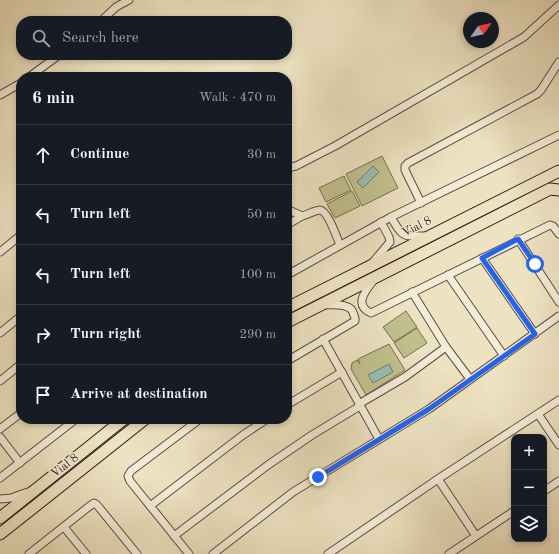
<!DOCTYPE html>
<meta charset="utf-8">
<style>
body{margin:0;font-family:"Old Standard TT",serif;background:#20242c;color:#f1f3f6}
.controls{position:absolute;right:12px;bottom:12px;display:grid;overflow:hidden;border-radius:8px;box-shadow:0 2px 6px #0003}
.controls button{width:36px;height:36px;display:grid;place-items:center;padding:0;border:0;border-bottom:1px solid #363941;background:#171b24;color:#f1f3f6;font:20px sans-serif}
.compass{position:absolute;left:463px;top:12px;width:36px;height:36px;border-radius:50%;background:#171b24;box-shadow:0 2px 6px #0003;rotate:56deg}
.stop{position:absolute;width:12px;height:12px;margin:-9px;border:3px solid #2563eb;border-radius:50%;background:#fff}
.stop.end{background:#2563eb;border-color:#fff;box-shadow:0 1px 4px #0008}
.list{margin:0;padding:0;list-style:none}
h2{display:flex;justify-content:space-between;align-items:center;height:52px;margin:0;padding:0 16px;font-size:17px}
h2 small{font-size:13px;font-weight:400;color:#9ea1a6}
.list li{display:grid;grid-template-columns:26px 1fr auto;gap:12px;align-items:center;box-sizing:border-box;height:60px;padding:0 16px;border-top:1px solid #363941}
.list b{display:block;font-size:15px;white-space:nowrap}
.list em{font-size:13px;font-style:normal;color:#9ea1a6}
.icon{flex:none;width:22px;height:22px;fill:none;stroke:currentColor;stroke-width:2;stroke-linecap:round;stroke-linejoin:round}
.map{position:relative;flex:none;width:559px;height:554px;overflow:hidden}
.search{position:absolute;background:#171b24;box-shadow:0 2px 6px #0003;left:16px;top:16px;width:276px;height:44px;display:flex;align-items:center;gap:10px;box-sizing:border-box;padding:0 14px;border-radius:16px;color:#9ea1a6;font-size:15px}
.panel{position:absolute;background:#171b24;box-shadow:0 2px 6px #0003;left:16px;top:72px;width:276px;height:352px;border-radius:16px}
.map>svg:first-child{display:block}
</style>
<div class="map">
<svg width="559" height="554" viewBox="0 0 559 554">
<rect width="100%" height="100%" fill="#ede2c1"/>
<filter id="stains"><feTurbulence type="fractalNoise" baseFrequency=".005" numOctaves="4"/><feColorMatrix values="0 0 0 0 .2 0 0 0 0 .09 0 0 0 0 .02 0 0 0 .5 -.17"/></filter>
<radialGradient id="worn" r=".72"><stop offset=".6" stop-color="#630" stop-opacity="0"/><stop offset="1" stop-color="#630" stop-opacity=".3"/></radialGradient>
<g fill="#c0c08d" stroke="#756e52">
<polygon points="382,156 398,188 362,206 346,174"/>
<polygon points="344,176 351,190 326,202 319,188"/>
<polygon points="352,191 360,206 335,218 327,204"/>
<polygon points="406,311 417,327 394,342 383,327"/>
<polygon points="417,328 427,343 404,358 394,343"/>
<polygon points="389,344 405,370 366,395 351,369 352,363 357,360 360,364 358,359"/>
</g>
<g fill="#99bdb5" stroke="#6d7c75">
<polygon points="373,166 379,172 363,188 357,182"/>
<polygon points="389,364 393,372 373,383 368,375"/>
</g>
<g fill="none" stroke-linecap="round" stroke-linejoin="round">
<defs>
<g id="street">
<polyline points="101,21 116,7 129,0"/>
<polyline points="29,77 59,55"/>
<polyline points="0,95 21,83"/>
<polyline points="287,168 296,166 335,146 524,37 559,5"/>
<polyline points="421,203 405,170 405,166 408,163 537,94 541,90 559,62"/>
<path d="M287,209L302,216C307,215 315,210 320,210C328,211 337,238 340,245"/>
<path d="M391,217C403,239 404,236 427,236"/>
<polyline points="287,225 302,216"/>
<polyline points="518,239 559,302"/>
<polyline points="0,252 21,235"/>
<polyline points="482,258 535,334"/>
<polyline points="373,262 390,242 389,237 381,222"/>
<polyline points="287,275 391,217 559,135"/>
<polyline points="448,275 504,356"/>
<path d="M373,281C366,290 353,305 371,313L550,225L553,226L559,234"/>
<polyline points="412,292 446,347 470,379"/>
<polyline points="0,333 21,316"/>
<polyline points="323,339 379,439"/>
<path d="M287,361L355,321V318C354,316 353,311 351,309C344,303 331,305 323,305"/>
<polyline points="0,381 21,364"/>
<polyline points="359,404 405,377 446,347"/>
<polyline points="287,405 342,372"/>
<polyline points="538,414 559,445"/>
<polyline points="0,429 21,413"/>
<polyline points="0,437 20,463"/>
<polyline points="0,478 76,419"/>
<polyline points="438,479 476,536"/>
<polyline points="544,491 559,481"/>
<polyline points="0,499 11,498 28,492"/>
<polyline points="150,506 243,435 267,419"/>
<polyline points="64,527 86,554"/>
<polyline points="174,536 268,465 312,435 360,406"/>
<polyline points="29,554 91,505 94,503 97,505 137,554"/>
<polyline points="189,554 130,481 128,476 131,471 200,419"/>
<polyline points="213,554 293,492 429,409 559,316"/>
<polyline points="328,554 438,479 559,400"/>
<polyline points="449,554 514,511"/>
</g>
<g id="primary">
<polyline points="287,308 559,171"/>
<polyline points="287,322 550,189 559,190"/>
<polyline points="0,518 124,419"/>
<polyline points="0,534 145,419"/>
</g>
</defs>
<use href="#street" stroke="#5b4d41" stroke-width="9"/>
<use href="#primary" stroke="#2a1b16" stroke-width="13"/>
<use href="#street" stroke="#f3ecd7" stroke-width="7"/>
<use href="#primary" stroke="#ede2c1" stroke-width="11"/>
</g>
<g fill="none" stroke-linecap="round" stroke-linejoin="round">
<polyline stroke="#2563eb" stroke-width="5" points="318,477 429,409 535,334 482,258 518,239 535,264"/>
</g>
<g text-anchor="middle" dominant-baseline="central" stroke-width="3" stroke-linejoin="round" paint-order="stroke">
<g font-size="12" fill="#2a1b16" stroke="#f3ecd7">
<text transform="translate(417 227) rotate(-27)">Vial 8</text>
<text transform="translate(65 466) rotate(-38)">Vial 8</text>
</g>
</g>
<rect width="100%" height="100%" filter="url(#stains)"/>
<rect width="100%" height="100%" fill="url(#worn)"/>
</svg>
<div class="controls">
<button>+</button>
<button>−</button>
<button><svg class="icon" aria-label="layers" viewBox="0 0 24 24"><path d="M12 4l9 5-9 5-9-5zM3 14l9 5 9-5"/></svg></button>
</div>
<svg class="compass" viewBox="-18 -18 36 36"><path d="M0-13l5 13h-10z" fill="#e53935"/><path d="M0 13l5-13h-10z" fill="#9ea1a6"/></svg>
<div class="stop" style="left:535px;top:264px"></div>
<div class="stop end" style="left:318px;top:477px"></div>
<div class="search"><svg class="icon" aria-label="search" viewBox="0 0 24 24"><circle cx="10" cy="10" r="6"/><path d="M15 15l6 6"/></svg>Search here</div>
<section class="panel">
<h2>6 min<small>Walk · 470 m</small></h2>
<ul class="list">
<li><svg class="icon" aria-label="ahead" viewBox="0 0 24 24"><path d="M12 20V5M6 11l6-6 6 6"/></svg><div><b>Continue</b></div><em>30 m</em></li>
<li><svg class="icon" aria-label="left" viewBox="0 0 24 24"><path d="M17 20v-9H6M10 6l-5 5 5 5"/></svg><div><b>Turn left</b></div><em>50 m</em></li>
<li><svg class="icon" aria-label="left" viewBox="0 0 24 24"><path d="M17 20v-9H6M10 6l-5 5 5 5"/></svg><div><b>Turn left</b></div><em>100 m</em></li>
<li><svg class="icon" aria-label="right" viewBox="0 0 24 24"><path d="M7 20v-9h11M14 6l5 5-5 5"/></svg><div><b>Turn right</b></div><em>290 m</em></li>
<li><svg class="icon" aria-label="arrive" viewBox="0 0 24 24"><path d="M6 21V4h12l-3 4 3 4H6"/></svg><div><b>Arrive at destination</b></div></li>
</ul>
</section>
</div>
